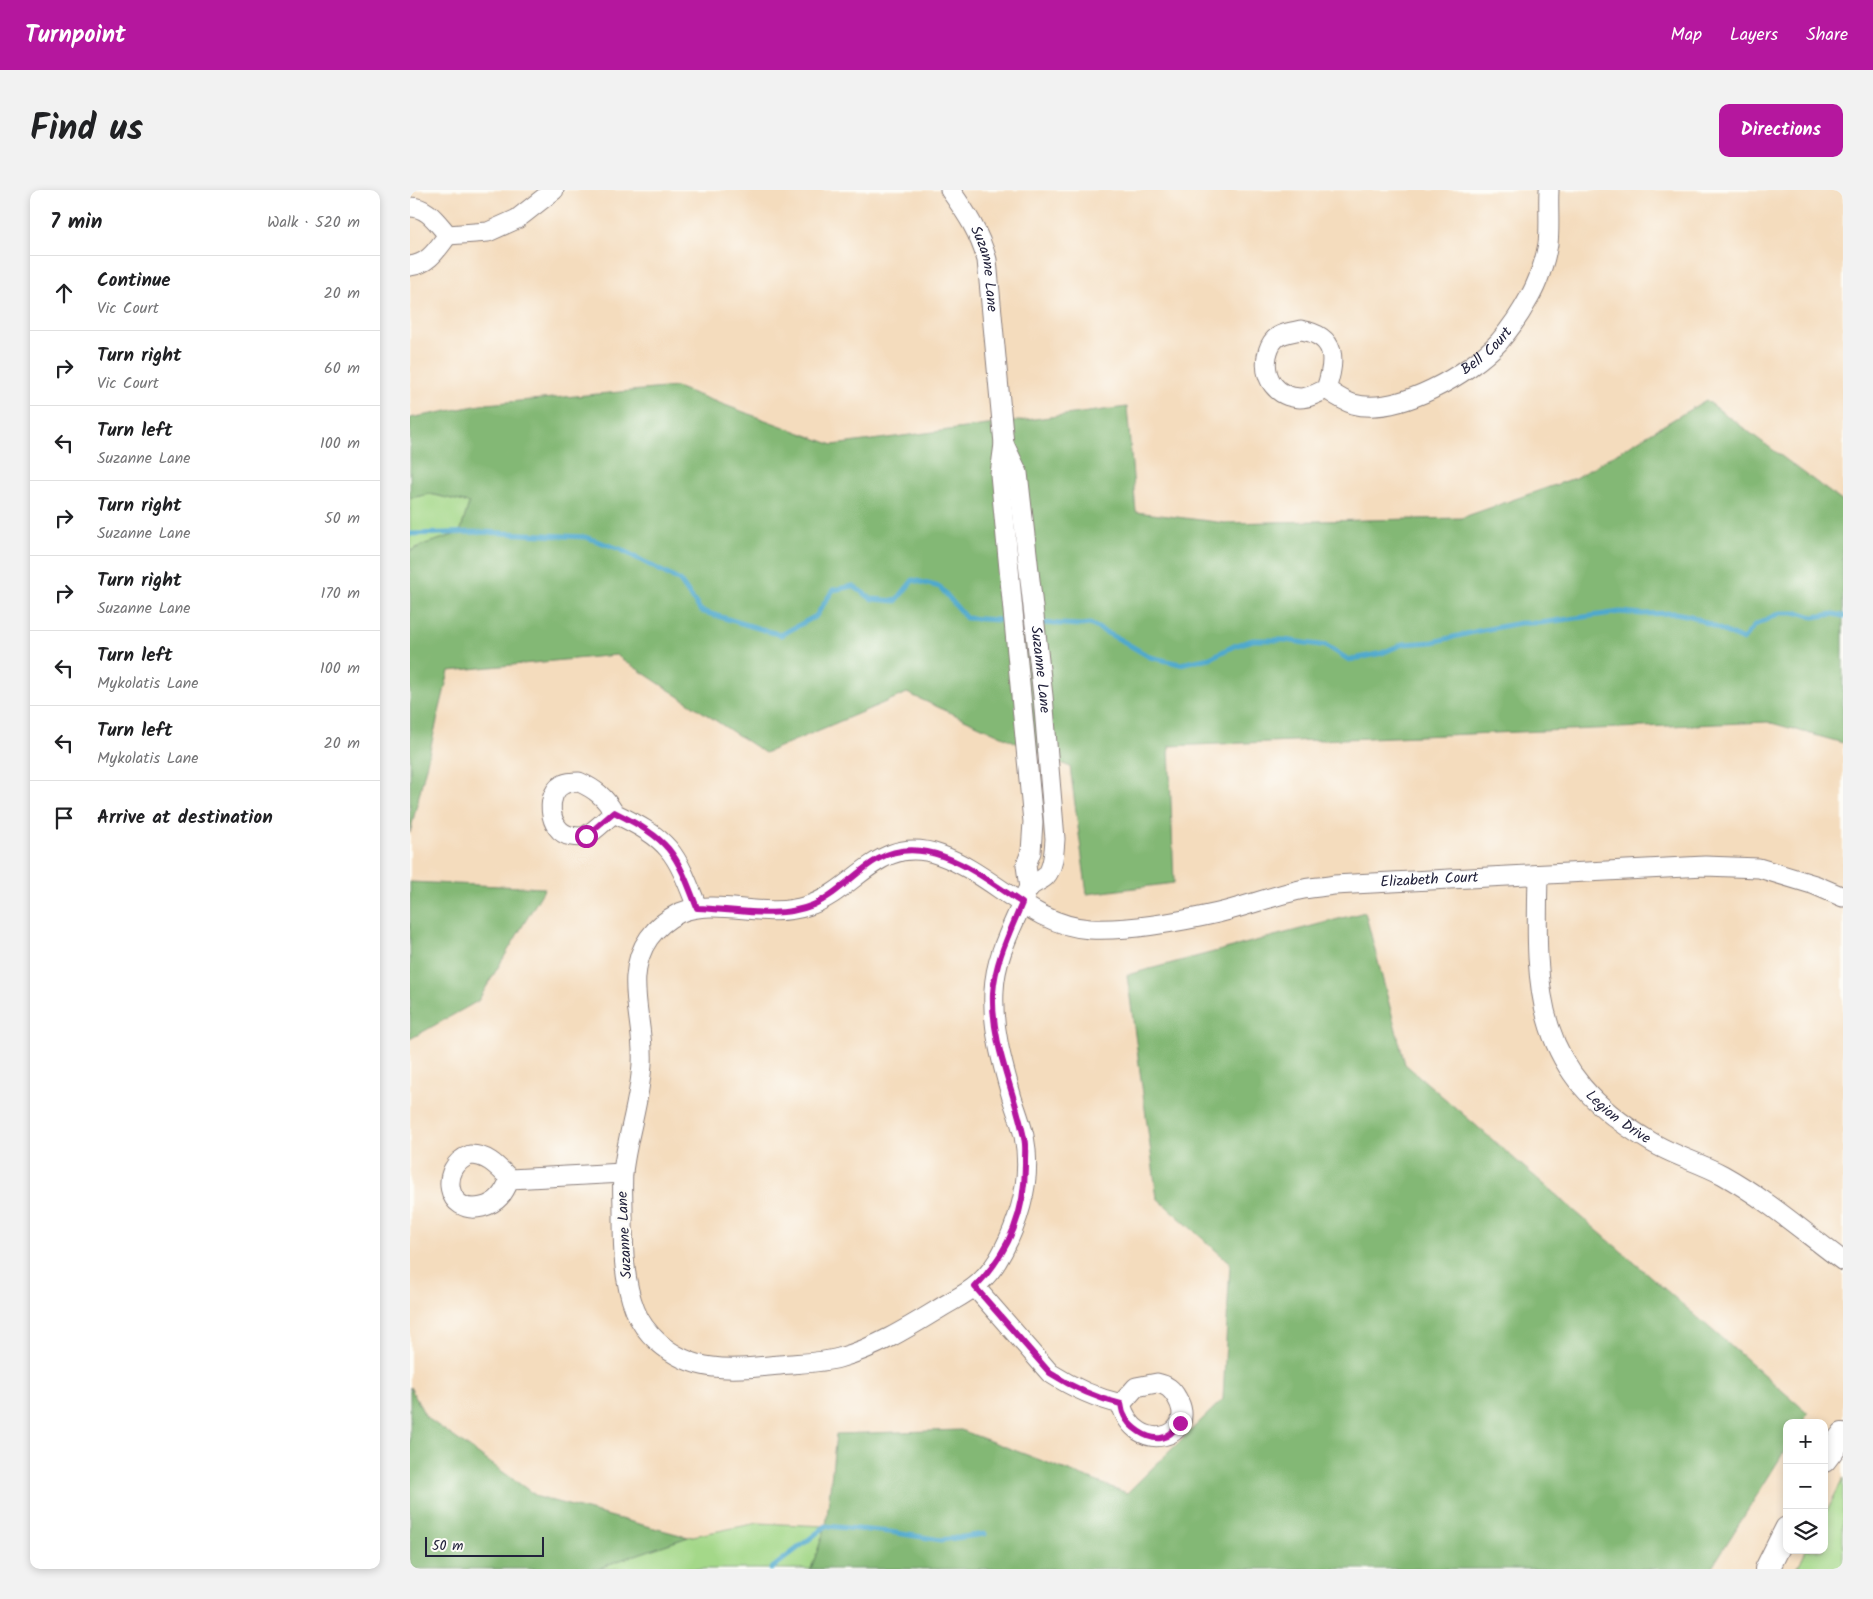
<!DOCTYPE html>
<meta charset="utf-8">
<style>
body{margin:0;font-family:Kalam,sans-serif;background:#f2f2f2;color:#202124}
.controls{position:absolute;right:15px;bottom:15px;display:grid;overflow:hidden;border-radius:10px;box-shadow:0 2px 8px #0003}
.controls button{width:45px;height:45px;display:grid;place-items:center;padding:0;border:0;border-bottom:1px solid #e0e0e0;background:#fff;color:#202124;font:25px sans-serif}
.scale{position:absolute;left:15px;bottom:12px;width:119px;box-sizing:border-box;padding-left:5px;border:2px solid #22223b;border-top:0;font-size:14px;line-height:18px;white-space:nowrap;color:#22223b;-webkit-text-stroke:4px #fdfcf7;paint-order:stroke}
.stop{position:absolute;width:15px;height:15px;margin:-11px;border:4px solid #b5179e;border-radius:50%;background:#fff}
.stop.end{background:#b5179e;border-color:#fff;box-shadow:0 1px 5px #0008}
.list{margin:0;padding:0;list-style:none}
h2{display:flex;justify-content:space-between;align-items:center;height:65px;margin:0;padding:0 20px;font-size:21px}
h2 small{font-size:16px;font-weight:400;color:#757577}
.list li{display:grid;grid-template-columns:32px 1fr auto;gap:15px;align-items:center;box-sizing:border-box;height:75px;padding:0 20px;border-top:1px solid #e0e0e0}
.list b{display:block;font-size:19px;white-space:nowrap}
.list p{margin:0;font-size:16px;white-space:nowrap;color:#757577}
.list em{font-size:16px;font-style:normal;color:#757577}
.icon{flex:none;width:28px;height:28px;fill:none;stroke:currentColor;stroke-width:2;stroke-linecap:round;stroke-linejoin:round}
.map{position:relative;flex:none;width:1433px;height:1379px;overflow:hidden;border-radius:10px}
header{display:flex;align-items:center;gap:30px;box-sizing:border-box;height:70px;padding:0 25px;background:#b5179e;color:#fff}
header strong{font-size:24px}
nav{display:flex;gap:28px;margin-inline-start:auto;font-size:18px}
.intro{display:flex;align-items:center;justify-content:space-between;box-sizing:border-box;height:120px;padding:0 30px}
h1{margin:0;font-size:35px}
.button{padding:12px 22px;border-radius:10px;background:#b5179e;color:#fff;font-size:18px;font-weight:700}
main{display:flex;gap:30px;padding:0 30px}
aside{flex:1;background:#fff;border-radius:10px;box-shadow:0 2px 8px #0003}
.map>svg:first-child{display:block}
</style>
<header>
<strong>Turnpoint</strong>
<nav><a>Map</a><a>Layers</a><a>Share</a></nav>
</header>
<div class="intro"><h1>Find us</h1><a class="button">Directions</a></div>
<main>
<aside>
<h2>7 min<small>Walk · 520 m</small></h2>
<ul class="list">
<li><svg class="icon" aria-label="ahead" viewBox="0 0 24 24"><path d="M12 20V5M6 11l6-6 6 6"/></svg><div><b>Continue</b><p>Vic Court</p></div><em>20 m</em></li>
<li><svg class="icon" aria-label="right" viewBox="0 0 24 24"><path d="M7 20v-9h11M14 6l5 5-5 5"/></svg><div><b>Turn right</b><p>Vic Court</p></div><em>60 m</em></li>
<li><svg class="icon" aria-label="left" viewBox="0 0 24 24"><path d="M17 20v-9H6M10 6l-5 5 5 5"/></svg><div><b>Turn left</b><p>Suzanne Lane</p></div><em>100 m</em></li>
<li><svg class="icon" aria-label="right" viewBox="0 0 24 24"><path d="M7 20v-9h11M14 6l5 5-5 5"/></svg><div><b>Turn right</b><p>Suzanne Lane</p></div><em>50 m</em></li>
<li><svg class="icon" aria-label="right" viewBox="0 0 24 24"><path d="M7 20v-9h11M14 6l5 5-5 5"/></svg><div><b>Turn right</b><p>Suzanne Lane</p></div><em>170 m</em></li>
<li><svg class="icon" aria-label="left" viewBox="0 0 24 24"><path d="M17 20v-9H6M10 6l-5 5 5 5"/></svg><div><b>Turn left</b><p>Mykolatis Lane</p></div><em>100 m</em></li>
<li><svg class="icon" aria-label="left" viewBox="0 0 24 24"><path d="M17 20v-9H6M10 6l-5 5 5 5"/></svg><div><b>Turn left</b><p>Mykolatis Lane</p></div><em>20 m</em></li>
<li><svg class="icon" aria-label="arrive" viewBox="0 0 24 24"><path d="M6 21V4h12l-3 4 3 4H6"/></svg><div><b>Arrive at destination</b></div></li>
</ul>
</aside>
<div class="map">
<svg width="1433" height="1379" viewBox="0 0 1433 1379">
<rect width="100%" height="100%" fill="#fdfcf7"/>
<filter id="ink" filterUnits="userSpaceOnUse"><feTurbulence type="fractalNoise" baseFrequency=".02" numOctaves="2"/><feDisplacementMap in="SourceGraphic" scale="10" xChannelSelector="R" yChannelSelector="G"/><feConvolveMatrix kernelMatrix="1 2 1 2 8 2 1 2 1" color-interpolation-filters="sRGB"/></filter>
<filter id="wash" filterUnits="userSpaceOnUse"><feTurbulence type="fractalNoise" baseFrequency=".0096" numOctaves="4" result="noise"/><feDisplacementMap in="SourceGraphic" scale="20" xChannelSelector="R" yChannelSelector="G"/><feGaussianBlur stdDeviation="1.12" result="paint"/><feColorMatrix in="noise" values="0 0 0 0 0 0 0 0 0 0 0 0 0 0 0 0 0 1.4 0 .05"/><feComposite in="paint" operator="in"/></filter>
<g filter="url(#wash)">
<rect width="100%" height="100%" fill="#f4dcbd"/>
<g fill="#a4d889" stroke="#637d62">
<polygon points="20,304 59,313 50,343 15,354 0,361 0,308"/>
<polygon points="1433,1289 1433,1379 1387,1379 1396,1360 1414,1360 1414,1326"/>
<polygon points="348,1333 416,1336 401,1379 189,1379 199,1374 278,1347"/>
</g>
<g fill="#83b875" stroke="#526d58">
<polygon points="266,197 423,255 717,217 726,322 815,333 1051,328 1165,288 1296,210 1433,312 1433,553 1358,532 759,556 764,693 677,704 660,577 497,503 355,563 206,465 39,481 0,643 0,361 15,354 50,343 59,313 20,304 0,308 0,228 76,214"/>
<polygon points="0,692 135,698 68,811 0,849"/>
<polygon points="955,722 995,874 1398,1223 1392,1233 1377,1233 1377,1257 1301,1379 401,1379 416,1336 426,1244 551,1240 717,1303 813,1209 820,1073 747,1008 717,785"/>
<polygon points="0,1197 16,1227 128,1307 278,1347 199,1374 189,1379 0,1379"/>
</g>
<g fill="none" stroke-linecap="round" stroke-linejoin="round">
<g stroke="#50a9cd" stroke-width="5">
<polyline points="0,344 71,342 175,347 210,359 270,391 291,421 371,445 406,426 423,400 443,396 462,409 486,411 503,390 530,397 556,428 621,432"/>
<polyline points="630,433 671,435 680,434 709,449 740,467 770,474 800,468 824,456 843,450 874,450 917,456 939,470 972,463 993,454 1023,452 1068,441 1110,433 1130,433 1210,422 1232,424 1265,423 1281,426 1333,450 1345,435 1370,423 1391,423 1403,427 1424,424 1433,426"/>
<polyline points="361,1379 416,1336 480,1342 531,1350 575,1344"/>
</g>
</g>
</g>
<g filter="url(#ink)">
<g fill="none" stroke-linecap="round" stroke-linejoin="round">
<defs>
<g id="minor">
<path id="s1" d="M540,0C557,24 569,42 577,70L594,254L590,284L623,632L621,662L616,675L619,698"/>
<path d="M0,17C18,17 27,33 38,45C27,59 19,74 0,76"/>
<polyline points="38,45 78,42 107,29 144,0"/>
<path d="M891,140C927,146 926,170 916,199C908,203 899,208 890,208C867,207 853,189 857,166C858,161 861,153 865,149C871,143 883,142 891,140Z"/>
<path id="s2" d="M916,199C925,205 933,211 943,214C988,226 1059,184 1089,152C1100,139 1111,123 1119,108C1128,93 1135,71 1138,54C1140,36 1138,17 1139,0"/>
<path id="s3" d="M594,254L608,283L633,506L645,649C644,661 644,677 636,686C631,691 623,693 619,698C615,703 614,710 611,716C599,743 585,770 584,801C582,837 592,873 602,908C606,920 611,933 614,946C622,986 611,1026 593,1061C587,1073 579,1084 569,1093C557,1104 541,1111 527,1120C496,1139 465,1158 429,1168C411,1173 389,1173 370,1175C324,1179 285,1185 248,1152C238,1143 230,1133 225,1120C213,1090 213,1054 213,1022C213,1009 212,995 213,982C217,946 230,911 232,874C235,831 212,786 239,748C247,737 257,729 269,723C307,707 355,730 397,716C447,700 469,643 530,665C583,684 621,735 680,739C720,741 768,732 808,723C837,716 865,705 894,699C904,697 914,697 924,695L1295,676L1349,678L1405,695L1433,707"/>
<path d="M169,592C185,599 195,607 204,623C195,630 186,640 177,645C172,648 166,647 161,646C137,642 135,601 154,594C158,592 164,592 169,592Z"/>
<path d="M204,623C260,650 265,660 287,717"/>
<path id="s4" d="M1128,686C1125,804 1125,883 1238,950C1261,965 1289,972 1313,985C1356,1009 1394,1042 1433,1071"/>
<path d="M60,965C78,965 87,976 100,989C94,1003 88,1013 72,1017C36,1026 28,977 60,965Z"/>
<polyline points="100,989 213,983"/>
<path d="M565,1097L640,1183C662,1197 685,1208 711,1214"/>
<path d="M747,1193C757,1195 762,1199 767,1208C790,1247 726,1268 711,1214L726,1197Z"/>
</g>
<g id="tertiary">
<polyline points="1414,1270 1433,1245"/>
<polyline points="1357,1379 1377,1339"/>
</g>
</defs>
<use href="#minor" stroke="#8b7f7c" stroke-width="21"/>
<use href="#tertiary" stroke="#8b7f7c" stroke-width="26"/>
<use href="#minor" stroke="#fff" stroke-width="19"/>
<use href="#tertiary" stroke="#fff" stroke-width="24"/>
</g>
</g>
<g fill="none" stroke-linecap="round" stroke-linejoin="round" filter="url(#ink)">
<path stroke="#b5179e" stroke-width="6" d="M176,646L204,622C260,650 265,660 287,718C324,719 367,730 403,715C428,704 445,682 468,669C518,641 572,687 612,713C600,742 585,771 583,803C581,854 604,899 614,948C616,955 615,963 615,970C616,1021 600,1061 565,1097L640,1183C662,1197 685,1208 711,1214C712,1217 712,1222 714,1225C719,1237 737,1250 751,1248C759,1247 765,1240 770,1233"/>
</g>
<g text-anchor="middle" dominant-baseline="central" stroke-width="5" stroke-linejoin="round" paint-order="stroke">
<g font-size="15" fill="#22223b" stroke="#fdfcf7">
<text stroke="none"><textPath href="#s1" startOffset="88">Suzanne Lane</textPath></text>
<text stroke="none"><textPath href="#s2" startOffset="180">Bell Court</textPath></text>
<text stroke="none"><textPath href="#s3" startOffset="230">Suzanne Lane</textPath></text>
<text stroke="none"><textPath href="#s3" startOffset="2474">Elizabeth Court</textPath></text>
<text stroke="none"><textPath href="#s4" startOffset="268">Legion Drive</textPath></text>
<text transform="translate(215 1045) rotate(-93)">Suzanne Lane</text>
</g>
</g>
</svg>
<div class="controls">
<button>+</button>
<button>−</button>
<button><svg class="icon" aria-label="layers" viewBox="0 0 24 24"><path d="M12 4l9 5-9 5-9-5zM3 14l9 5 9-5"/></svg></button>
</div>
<div class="scale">50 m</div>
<div class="stop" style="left:176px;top:646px"></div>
<div class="stop end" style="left:770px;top:1233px"></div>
</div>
</main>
